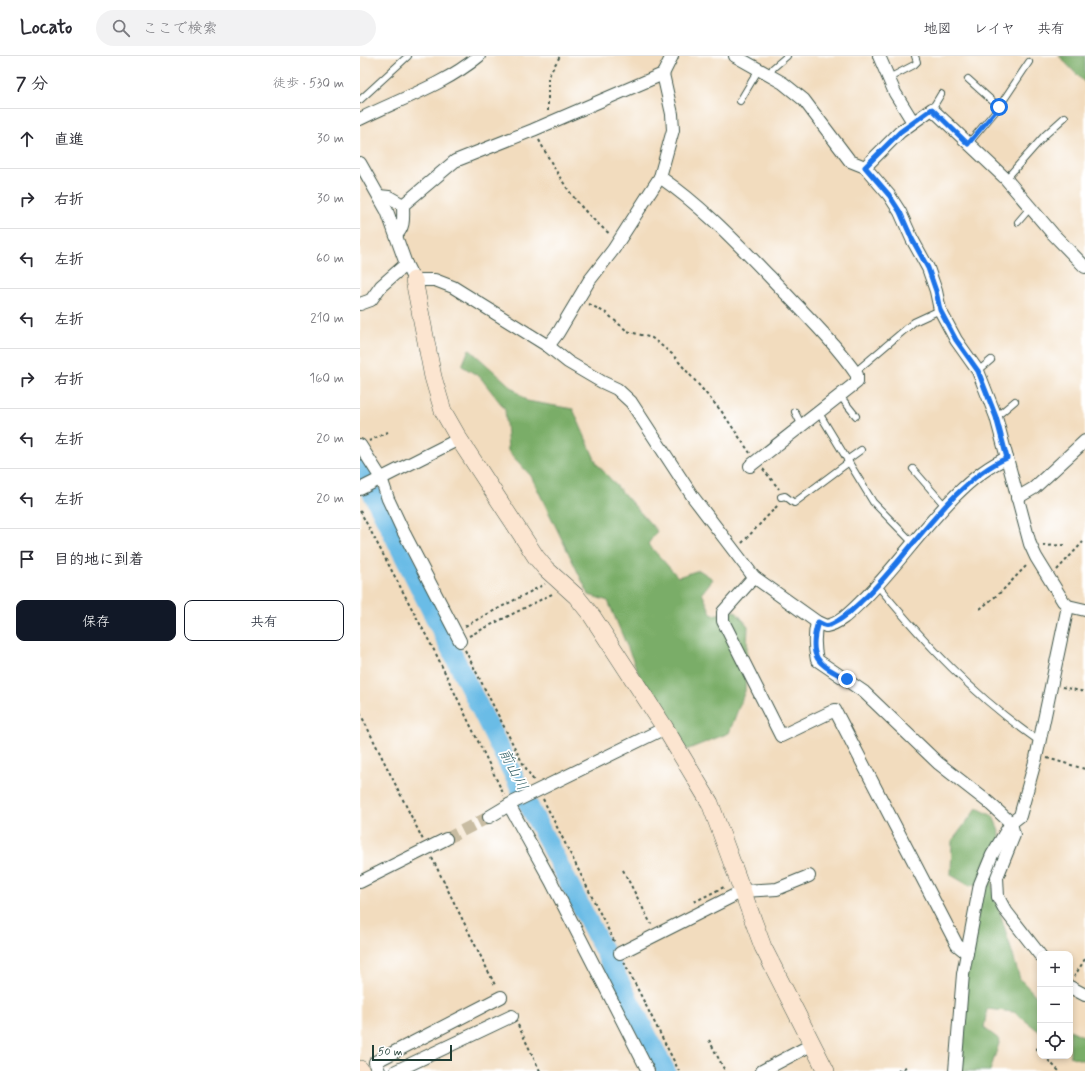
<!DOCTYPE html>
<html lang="ja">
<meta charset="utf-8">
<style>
body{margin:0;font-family:Mynerve,"Klee One",sans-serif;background:#f2f2f3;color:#2b2b33}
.controls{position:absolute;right:12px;bottom:12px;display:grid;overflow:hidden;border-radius:8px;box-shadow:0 2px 6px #0003}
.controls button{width:36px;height:36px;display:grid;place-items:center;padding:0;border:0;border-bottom:1px solid #e1e1e2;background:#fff;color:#2b2b33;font:20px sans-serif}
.scale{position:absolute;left:12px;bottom:10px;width:80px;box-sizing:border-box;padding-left:4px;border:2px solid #1f3d34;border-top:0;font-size:11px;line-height:14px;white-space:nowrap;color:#1f3d34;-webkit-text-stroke:3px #fff;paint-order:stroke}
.stop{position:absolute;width:12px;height:12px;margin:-9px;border:3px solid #1a73e8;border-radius:50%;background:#fff}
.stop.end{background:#1a73e8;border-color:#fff;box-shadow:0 1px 4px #0008}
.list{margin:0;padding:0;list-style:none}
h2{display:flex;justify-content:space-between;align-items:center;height:52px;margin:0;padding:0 16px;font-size:17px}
h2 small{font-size:13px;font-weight:400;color:#7c7c81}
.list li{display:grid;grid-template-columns:26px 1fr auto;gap:12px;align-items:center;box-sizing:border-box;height:60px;padding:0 16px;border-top:1px solid #e1e1e2}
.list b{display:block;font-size:15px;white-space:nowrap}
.list em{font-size:13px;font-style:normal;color:#7c7c81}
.actions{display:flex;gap:8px;padding:12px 16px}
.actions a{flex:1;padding:9px 0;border:1px solid #111827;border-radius:8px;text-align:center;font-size:14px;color:#111827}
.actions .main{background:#111827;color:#fff}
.icon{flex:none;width:22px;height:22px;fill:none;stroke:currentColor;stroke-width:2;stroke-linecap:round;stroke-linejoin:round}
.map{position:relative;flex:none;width:725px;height:1015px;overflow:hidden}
header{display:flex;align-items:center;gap:24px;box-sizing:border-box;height:56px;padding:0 20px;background:#fff;border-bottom:1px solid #e1e1e2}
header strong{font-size:19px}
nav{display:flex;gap:22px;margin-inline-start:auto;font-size:14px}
.search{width:280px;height:36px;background:#f2f2f3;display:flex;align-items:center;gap:10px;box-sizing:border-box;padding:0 14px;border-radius:22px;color:#7c7c81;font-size:15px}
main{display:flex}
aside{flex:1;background:#fff}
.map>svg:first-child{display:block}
</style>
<header>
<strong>Locato</strong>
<div class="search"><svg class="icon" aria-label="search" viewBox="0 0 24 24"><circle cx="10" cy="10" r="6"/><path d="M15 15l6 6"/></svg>ここで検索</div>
<nav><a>地図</a><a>レイヤ</a><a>共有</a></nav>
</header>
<main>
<aside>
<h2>7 分<small>徒歩 · 530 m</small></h2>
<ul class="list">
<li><svg class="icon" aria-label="ahead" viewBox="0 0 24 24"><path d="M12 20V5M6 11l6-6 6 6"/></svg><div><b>直進</b></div><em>30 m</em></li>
<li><svg class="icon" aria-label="right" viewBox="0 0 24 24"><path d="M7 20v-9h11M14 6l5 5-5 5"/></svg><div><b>右折</b></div><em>30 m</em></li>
<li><svg class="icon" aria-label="left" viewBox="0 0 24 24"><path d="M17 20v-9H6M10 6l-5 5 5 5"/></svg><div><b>左折</b></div><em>60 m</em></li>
<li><svg class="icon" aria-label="left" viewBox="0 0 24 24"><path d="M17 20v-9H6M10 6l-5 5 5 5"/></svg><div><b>左折</b></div><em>210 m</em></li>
<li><svg class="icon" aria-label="right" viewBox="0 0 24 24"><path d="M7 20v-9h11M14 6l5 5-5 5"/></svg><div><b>右折</b></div><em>160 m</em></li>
<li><svg class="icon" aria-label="left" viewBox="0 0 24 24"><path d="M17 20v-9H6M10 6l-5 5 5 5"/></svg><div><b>左折</b></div><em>20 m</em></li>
<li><svg class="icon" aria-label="left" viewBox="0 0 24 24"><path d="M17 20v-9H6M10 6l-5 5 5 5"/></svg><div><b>左折</b></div><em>20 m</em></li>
<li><svg class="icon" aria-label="arrive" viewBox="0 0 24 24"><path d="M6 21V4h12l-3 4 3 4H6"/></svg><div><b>目的地に到着</b></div></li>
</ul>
<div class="actions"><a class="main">保存</a><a>共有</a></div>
</aside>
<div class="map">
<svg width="725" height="1015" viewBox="0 0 725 1015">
<rect width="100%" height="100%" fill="#fff"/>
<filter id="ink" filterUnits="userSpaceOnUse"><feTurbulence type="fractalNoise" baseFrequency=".025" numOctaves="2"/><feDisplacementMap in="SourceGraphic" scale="8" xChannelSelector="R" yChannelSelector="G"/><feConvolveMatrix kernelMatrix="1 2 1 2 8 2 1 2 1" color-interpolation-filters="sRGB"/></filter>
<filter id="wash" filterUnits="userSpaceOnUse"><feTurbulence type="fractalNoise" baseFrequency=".012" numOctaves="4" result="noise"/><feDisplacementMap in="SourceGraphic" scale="16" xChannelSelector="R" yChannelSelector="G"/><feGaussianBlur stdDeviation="0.9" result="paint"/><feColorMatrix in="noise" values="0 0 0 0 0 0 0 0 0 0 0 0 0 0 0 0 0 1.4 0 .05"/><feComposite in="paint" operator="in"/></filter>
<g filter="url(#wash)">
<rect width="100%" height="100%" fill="#f2dcbe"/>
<g fill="#7aad68" stroke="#4c754e">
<polygon points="699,0 725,0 725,27"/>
<polygon points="109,293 167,345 213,353 237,408 297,475 288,488 318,521 339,514 353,523 342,537 352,559 375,555 388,570 385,635 369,677 326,694 280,621 248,545 229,539 171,420 148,395 145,353 120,321 102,310"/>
<polygon points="617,752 633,760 640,777 639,798 632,830 660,923 680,944 680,976 654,956 627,953 624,972 640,984 630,1015 593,1015 606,916 623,826 610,830 591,819 592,785"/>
<polygon points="710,974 725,981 725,1005 709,1000 710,1000"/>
</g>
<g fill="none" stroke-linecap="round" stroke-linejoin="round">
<polyline stroke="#6bbce6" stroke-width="19" points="0,413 172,756 306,1015"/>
</g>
</g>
<g filter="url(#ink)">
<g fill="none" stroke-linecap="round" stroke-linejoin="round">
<polyline stroke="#c8bca2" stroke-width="12" stroke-dasharray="12 6" stroke-linecap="butt" points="86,783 129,761"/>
<defs>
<g id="lane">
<polyline points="409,19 413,12 427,0"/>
<polyline points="529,22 554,9 557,6 555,0"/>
<polyline points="608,23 639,51"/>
<polyline points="0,44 48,0"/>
<polyline points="380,45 399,13"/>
<polyline points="572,53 581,38"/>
<polyline points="608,88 639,51 669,6"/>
<polyline points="646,123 685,79 705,61"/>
<polyline points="658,166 670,152"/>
<polyline points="618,315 631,304"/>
<polyline points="495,316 554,266 580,254"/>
<polyline points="480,340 496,360"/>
<polyline points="435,356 442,370"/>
<polyline points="459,357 513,446 553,487"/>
<polyline points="636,361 655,345"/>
<polyline points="487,404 501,394"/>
<polyline points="553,413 586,451"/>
<polyline points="421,441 425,440 434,447 489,406"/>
<path d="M518,530C566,588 613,639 676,683H679"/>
</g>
<g id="street">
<polyline points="375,0 423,27 444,44 490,105 505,111 529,139 540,156 552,183 568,212 576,235 580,254 596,284 618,315 636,361 670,488 676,501 703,545 708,550 725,554"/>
<polyline points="519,0 535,37 553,66"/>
<path d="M303,18L312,58L313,74L300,121C343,151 374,184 410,221C440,253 472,283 497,319V326L390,410"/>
<path d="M0,63C40,43 84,29 119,0"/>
<path d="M0,107L27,155L46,208L54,224H75L93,231L188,290L208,306L242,326L257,333L271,346L333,441L394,521L457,566L466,570C482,567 493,553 505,542C546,502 594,424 647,402"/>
<polyline points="505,111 540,76 572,53 646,123 693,178 725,211"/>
<polyline points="19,140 29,141 43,149"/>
<path d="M36,179C45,171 43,161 43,149L95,105L173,74L303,18L312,0"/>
<polyline points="0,248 11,244 21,230 46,208"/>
<polyline points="188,290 198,277 229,225 253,194 300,121"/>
<polyline points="0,389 21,422 28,443 43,475 100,585"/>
<polyline points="0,433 99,383"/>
<polyline points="657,442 674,432 725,385"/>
<polyline points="394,521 363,556 363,565 421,680 475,654 597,889 607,897"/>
<path d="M457,566C454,579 454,591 457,604L504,636L578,707L628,746L651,767L654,779L637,821L638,841L645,854L680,899"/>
<polyline points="149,749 191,825 288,1015"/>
<polyline points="129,761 154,746 305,672"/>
<polyline points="0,826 86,783"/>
<polyline points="260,897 383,835 417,833 449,820"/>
<polyline points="710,931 725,939"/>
<polyline points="19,1015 15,1006 141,941"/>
<polyline points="36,1015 152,960"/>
<polyline points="402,1015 453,988"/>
<polyline points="595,1015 603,918 620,828 632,799 651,767 660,760 676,702 708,550"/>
</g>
<g id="secondary">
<polyline points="54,224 73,321 83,355 99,383 176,501 186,513 216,540 232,560 305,672 350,747 403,891 466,1015"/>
<polyline points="0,1013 1,1015"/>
</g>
</defs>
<use href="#lane" stroke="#3f5549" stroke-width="8"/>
<use href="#street" stroke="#3f5549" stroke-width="14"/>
<use href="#secondary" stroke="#3f5549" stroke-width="18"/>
<g stroke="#3f5549" stroke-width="2" stroke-dasharray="3 3" stroke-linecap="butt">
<polyline points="188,55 188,21 200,0"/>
<path d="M179,84C199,122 216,151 250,178"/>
<polyline points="229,248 246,257 267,275 292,282 312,298 362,356 390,397"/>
<polyline points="9,385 30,375"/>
<polyline points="403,413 419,433"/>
<polyline points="0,455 76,598 144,739"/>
<polyline points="382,487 419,448"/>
<polyline points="683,490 706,489"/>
<polyline points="697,514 723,486"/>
<polyline points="620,553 642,535 667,509"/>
<polyline points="105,570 185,528"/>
<polyline points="109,580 194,537"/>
<polyline points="105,594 162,706 174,725"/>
<polyline points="702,631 725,636"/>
<polyline points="0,657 63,784"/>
<polyline points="687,702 725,713"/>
<polyline points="183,743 255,887"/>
<polyline points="72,802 136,931"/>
<polyline points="263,814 291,868"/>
<polyline points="334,846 366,830"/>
<polyline points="264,906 319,1015"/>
<polyline points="714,921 725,903"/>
<polyline points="158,969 180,1015"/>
<polyline points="349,984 365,1015"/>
<polyline points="676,992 680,996"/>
<polyline points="684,1000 699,1015"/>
<polyline points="538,1015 546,1011"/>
</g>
<use href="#lane" stroke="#fff" stroke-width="6"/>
<use href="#street" stroke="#fff" stroke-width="12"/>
<use href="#secondary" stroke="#fce5d0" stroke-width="17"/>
</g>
</g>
<g fill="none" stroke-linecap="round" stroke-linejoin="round" filter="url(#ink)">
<path stroke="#1a73e8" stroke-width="5" d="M487,623C458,608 447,602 458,566C463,569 466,571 472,568C486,562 496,550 507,540C548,500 594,424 647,402L636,361L618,315L596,284L580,254L576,235L568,212L552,183L540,156L529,139L505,111L540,76L572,53L608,88L639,51"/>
</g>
<g text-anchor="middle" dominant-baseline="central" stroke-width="3.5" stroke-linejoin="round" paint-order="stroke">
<g font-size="15" font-style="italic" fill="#366369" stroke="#fff">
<text transform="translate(153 714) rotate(63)">前山川</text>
</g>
</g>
</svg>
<div class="controls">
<button>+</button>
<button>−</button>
<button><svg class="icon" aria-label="locate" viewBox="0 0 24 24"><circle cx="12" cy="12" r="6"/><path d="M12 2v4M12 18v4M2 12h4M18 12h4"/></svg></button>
</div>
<div class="scale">50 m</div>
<div class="stop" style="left:639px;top:51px"></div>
<div class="stop end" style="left:487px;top:623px"></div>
</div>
</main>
